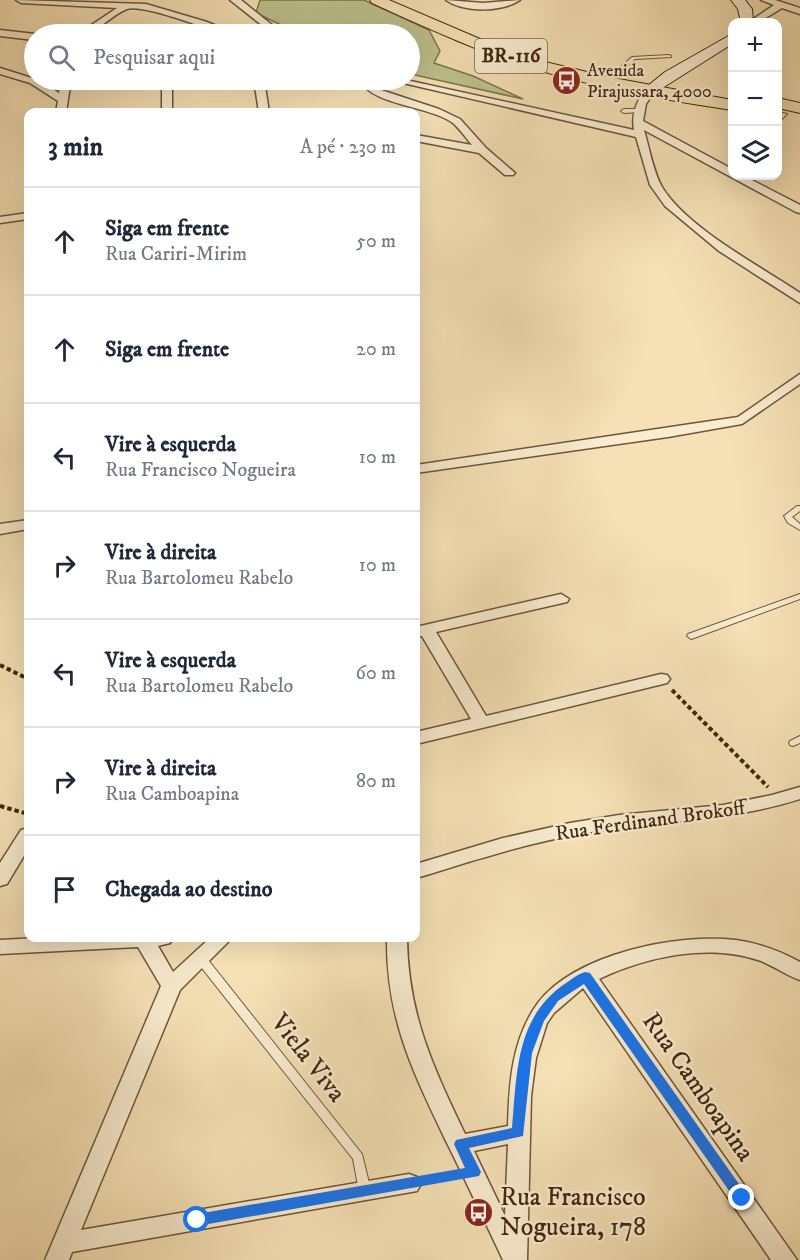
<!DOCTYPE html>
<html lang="pt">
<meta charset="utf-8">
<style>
body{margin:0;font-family:"IM FELL DW Pica",serif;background:#f6f6f7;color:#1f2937}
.controls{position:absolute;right:18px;top:18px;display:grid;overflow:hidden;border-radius:12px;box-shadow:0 6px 24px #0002}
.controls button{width:54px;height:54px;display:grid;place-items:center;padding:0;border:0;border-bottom:2px solid #e0e1e3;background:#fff;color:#1f2937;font:30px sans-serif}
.stop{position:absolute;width:18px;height:18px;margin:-14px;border:4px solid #1a73e8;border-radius:50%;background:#fff}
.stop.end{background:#1a73e8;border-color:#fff;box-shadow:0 2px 6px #0008}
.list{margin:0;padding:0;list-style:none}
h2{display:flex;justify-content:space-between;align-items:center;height:78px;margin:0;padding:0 24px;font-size:26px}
h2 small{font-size:20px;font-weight:400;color:#747a83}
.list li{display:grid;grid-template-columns:39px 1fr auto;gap:18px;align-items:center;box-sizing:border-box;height:108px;padding:0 24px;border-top:2px solid #e0e1e3}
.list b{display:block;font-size:22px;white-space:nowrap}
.list p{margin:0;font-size:20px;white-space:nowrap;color:#747a83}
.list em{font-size:20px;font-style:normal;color:#747a83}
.icon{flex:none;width:33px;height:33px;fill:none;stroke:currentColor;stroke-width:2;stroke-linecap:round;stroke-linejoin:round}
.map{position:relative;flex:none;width:800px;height:1260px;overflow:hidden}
.search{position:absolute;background:#fff;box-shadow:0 6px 24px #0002;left:24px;top:24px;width:396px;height:66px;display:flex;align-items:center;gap:15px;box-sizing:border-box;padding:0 21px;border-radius:33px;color:#747a83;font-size:22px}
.panel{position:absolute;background:#fff;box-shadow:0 6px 24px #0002;left:24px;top:108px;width:396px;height:834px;border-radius:12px}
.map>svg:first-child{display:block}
</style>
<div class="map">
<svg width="800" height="1260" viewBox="0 0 800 1260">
<rect width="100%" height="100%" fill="#f6e1b6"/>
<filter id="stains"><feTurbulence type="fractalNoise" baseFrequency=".00333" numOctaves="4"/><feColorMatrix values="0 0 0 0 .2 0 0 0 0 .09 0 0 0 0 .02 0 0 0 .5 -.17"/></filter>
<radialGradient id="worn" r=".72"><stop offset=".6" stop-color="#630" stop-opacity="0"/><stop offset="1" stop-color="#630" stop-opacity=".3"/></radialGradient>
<polygon fill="#bdc28d" stroke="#7e744f" stroke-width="1.5" points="260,0 364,0 429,30 440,51 434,63 473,76 523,99 410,74 410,34 300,34 256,13"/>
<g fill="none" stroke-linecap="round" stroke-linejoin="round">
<defs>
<g id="lane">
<polygon points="669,55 671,56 671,57 635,59 619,73 615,72 632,57"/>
<polygon points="638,109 641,111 640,112 624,113 621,111 624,109"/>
<polygon points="782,113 787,114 780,121 778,121 778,118"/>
<polygon points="797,506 800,506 800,511 792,517 800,524 800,530 788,523 784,516"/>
<polygon points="800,594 800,599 694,638 691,639 687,636 688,634"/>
<polygon points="800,736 800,743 793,746 790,745 789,743 790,741"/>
<polygon points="201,955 205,956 362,1154 371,1191 369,1194 365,1196 361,1194 359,1191 353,1159 197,962 196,959 197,956"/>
</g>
<g id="street">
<path d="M16,0L146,4L207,22L235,34H223C205,28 143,4 127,9C109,16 98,34 78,34L117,8L21,3Z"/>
<polygon points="230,0 241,0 283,34 273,34"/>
<path d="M446,0L483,3L520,0C502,12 464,13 446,0Z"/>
<polygon points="761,0 775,0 800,8 800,14 782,8 759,22 749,22 774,5"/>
<polygon points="0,30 35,34 34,40 0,36"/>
<polygon points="0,68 38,80 59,93 61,80 71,80 66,112 56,112 58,101 30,83 0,74"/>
<rect x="162" y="80" width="10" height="32"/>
<polygon points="254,80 264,80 269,112 259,112"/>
<path d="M360,80H370L372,85L381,90L439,109L460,119L486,148L515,173L513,175H505L479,153L416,141V135L472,145C466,138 460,129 453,123C430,106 371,105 360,80Z"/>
<path d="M390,80H406L634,130C631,113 637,101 647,87H655L656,89L646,104L643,121L732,169V176H744L800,205V213L796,212L644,130C649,147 653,171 662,187C687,228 760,266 800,293V303L719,251L665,206L650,185L636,137Z"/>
<polygon points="28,213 28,219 0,223 0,217"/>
<polygon points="800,374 800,384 742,424 668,437 416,473 416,465 738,417"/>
<polygon points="28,520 28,529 0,534 0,524"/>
<polygon points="561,594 569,599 567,602 436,632 486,716 661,674 667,675 670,679 667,683 416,744 416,732 471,719 422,636 416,637 416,627"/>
<path d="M800,787V799C732,821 662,820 592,832C556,838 521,846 486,857C462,863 439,872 416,878V864L503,838L570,823L619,815L723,805L772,795Z"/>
<polygon points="28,828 28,849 7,884 0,886 0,863 21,830"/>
<polygon points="37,938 173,938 170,943 158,946 173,972 210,938 232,938 180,990 81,1230 409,1174 417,1177 421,1184 417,1191 72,1252 69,1260 45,1260 161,986 138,947 0,954 0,940"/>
<path d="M387,938H407C408,1015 433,1067 465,1134L508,1126C509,1084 512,1038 538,1003C575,954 677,933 736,940C758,943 780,951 800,962V980C785,975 773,965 758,960C708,943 645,957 599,979L797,1260H771L583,988L554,1013L547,1023L536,1058L531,1096L527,1260H503C484,1220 465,1179 445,1139C412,1070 386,1017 387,938ZM508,1144L505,1216L474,1151Z"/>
</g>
<g id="secondary">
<polygon points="731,0 745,0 752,9 753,22 741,22 738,9"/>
<polygon points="732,34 732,44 656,92 651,93 644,89 665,72"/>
</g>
<g id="primary">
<path d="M370,0H389L480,39L541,61L608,77L732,100V110C664,100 593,87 528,67C474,50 423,26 372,3Z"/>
<polygon points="778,98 800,103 800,113 778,108"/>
</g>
</defs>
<use href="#lane" stroke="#6d563a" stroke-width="2"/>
<use href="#street" stroke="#6d563a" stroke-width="3"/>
<use href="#secondary" stroke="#3f2711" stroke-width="2"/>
<use href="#primary" stroke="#3f2711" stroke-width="2"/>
<g stroke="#3f2711" stroke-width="4" stroke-dasharray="4.5 3" stroke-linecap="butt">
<polyline points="0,665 28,679"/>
<polyline points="672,690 768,787"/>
<polyline points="0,806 28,814"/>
</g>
<polyline stroke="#3f2711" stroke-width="4.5" stroke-dasharray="6 4" stroke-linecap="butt" points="428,1180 453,1176"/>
<use href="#lane" fill="#f9ecd0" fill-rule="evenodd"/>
<use href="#street" fill="#f9ecd0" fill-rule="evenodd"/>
<use href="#secondary" fill="#f9ecd0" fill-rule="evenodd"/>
<use href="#primary" fill="#f6e1b6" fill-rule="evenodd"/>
</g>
<path fill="#1a73e8" d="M585,972L590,973L746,1194L748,1198L746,1202H737L584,984L558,1001L544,1021L532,1053L523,1136L469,1148L481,1172L479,1176L197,1226L192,1224L190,1220L192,1216L197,1214L465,1168L454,1144L456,1140L512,1128C517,1074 515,1017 566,983C572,979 578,974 585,972Z"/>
<defs>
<symbol id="bus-disc" viewBox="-11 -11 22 22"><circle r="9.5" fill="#8f2418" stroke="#f9ecd0"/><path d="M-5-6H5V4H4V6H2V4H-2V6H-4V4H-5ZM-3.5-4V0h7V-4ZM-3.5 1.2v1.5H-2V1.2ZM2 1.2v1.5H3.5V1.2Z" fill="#fff"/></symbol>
</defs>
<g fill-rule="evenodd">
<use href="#bus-disc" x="550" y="64" width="33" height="33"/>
<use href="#bus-disc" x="462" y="1196" width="33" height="33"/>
</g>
<g text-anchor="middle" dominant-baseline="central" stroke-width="5" stroke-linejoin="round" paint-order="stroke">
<g font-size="18" fill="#3f2711" stroke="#f9ecd0" text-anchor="start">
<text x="587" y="71">Avenida<tspan x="587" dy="21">Pirajussara, 4000</tspan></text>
</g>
<rect fill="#f9ecd0" stroke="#77624a" stroke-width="1.5" x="475" y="39" width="72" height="34" rx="4.5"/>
<g font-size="20" font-weight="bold" fill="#3f2711">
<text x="511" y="56">BR-116</text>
</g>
<g font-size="21" fill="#3f2711" stroke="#f9ecd0">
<text transform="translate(650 821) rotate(-8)">Rua Ferdinand Brokoff</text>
</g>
<g font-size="26" fill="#3f2711" stroke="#f9ecd0">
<text transform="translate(308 1058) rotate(52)">Viela Viva</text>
<text transform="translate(698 1087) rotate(55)">Rua Camboapina</text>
</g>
<g font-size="26" fill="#3f2711" stroke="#f9ecd0" text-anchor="start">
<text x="500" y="1197">Rua Francisco<tspan x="500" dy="30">Nogueira, 178</tspan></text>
</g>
</g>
<rect width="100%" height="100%" filter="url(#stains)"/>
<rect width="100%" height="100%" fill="url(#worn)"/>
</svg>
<div class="controls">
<button>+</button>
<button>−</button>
<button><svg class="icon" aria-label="layers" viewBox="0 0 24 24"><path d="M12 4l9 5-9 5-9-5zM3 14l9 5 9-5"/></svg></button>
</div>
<div class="stop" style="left:197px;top:1220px"></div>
<div class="stop end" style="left:742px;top:1198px"></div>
<div class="search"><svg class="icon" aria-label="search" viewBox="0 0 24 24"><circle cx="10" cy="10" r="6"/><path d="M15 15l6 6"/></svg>Pesquisar aqui</div>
<section class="panel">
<h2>3 min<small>A pé · 230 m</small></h2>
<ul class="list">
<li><svg class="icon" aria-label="ahead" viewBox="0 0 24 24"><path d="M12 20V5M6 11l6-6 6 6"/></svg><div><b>Siga em frente</b><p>Rua Cariri-Mirim</p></div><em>50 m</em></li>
<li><svg class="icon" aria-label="ahead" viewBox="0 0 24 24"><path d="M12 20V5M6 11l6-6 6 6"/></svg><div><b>Siga em frente</b></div><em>20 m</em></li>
<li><svg class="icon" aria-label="left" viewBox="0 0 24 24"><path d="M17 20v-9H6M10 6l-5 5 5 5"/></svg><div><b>Vire à esquerda</b><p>Rua Francisco Nogueira</p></div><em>10 m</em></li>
<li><svg class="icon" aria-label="right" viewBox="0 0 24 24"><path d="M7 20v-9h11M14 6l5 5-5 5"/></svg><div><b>Vire à direita</b><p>Rua Bartolomeu Rabelo</p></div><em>10 m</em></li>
<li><svg class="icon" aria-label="left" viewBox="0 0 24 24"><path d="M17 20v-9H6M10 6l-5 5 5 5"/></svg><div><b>Vire à esquerda</b><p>Rua Bartolomeu Rabelo</p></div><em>60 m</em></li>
<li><svg class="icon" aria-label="right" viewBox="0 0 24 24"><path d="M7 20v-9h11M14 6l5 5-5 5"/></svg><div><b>Vire à direita</b><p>Rua Camboapina</p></div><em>80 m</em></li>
<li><svg class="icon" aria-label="arrive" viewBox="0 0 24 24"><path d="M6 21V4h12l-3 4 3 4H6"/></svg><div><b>Chegada ao destino</b></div></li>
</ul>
</section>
</div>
